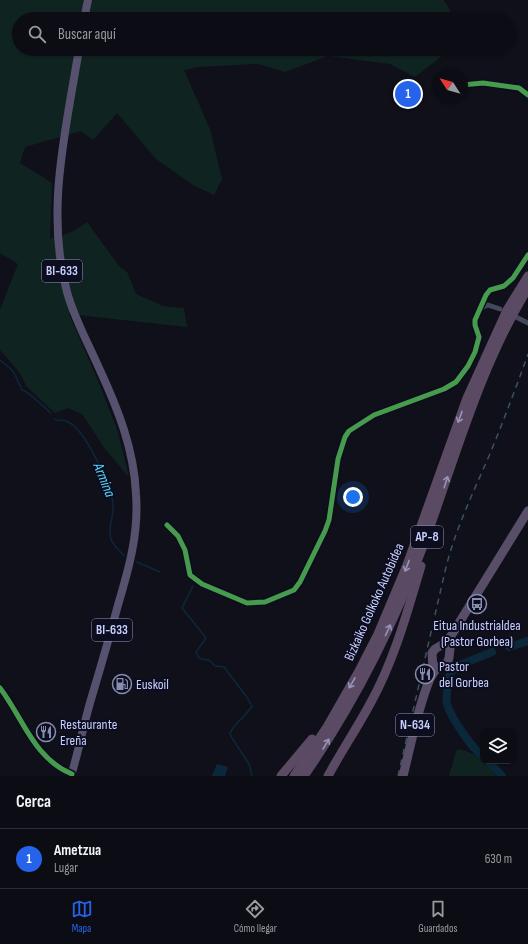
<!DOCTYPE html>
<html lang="es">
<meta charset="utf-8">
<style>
body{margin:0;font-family:"Sofia Sans Condensed",sans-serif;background:#15151d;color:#f1f3f6}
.controls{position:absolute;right:12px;bottom:12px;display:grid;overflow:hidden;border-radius:8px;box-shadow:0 1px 3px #0004}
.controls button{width:36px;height:36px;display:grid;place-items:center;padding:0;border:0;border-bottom:1px solid #2c2c34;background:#0c0c14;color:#f1f3f6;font:20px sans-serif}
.compass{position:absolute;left:432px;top:68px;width:36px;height:36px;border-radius:50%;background:#0c0c14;box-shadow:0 1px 3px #0004;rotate:306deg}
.you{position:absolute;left:353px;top:497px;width:14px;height:14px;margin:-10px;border:3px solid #fff;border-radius:50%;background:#1a73e8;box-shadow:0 0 0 6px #1a73e833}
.badge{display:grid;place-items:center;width:26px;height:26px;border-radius:50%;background:#2563eb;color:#fff;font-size:13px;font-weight:700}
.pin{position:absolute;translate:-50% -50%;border:2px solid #fff;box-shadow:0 1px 4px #0006}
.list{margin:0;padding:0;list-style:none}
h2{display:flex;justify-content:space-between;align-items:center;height:52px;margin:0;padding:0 16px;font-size:17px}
h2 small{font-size:13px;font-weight:400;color:#9a9ba0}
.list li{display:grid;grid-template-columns:26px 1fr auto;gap:12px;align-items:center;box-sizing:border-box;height:60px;padding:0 16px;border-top:1px solid #2c2c34}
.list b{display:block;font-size:15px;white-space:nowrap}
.list p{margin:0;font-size:13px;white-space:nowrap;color:#9a9ba0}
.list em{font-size:13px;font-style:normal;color:#9a9ba0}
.icon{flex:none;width:22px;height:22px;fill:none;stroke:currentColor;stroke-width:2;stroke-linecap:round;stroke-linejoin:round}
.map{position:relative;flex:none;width:528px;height:776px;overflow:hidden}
.search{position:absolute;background:#0c0c14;box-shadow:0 1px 3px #0004;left:12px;right:12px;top:12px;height:44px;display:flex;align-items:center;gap:10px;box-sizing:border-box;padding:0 14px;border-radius:22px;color:#9a9ba0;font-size:15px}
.sheet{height:112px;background:#0c0c14}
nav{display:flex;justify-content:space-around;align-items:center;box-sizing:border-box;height:56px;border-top:1px solid #2c2c34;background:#0c0c14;font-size:11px;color:#9a9ba0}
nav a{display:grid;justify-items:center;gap:2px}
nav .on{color:#2563eb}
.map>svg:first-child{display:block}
</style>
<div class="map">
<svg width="528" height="776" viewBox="0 0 528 776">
<rect width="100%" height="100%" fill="#10101a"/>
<g fill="#0f2420">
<polygon points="0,0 444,0 452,14 452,19 19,19 19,49 451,49 415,77 390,64 328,56 285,72 258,64 199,67 184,70 210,129 222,179 214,195 193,185 156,159 117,113 93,140 81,131 25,147 20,163 52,183 50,239 74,231 87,222 119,266 127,272 136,294 163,306 184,308 187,327 69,314 98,381 117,429 129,477 105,449 83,415 68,408 55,413 27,387 20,373 0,350 0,310 18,264 0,253"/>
<path d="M457,749C473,750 486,764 496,776H449Z"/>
</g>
<polygon fill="#0b283b" points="217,764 228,767 225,776 212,776"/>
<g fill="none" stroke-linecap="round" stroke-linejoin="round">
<g stroke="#0b283b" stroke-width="1.5">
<path d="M0,360C16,372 14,373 22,390C29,391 44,408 51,413"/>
<path d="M55,419C59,422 62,419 66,421C69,422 74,426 76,428C89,441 113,488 113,506C114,516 107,529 111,539C113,545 120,551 124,556"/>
<polyline points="137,562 160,572"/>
<path d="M193,586L182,608L206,638L196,652L198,656L201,659L209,660L215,666L224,667L246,696L252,706C246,716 234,724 230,733L232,738L249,764L252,776"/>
</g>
<g stroke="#0b283b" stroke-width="8">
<polyline points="509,647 528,641"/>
<path d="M483,757C472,748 451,718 447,704C445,696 449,681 450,673L460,665L492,652"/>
<polyline points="488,761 502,776"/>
</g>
<g stroke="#44485b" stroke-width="5">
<polyline points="462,85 483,83 519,88 528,95"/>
<polyline points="437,88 438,88"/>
<polyline points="481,308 488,305 500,309"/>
<polyline points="516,317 528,323"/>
<polyline points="167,525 178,536 185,550 190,575 202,584 247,603 265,602 294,590 300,582 325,531 329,520 338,459 345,437 349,431 374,415 444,389 456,382 468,366 475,352 479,337 475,325 475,320 486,295 490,290 504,286 513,278 528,255"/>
<path d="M0,688C23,718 34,759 72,774"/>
</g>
<g stroke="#56516e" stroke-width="8">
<polyline points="84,19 88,0"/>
<path d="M71,776C79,750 84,722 92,696C101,666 110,635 118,605C129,568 139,533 136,494C134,449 118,409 99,368C88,343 74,318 67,292C45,212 66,129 79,49"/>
</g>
<g stroke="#584e68" stroke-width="9">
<polyline points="432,675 433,668 432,653 435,649 445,643 451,636 528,511"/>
<path d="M403,776C411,744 417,711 429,681C431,676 436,668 440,666C443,664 446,665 448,661C450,658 450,643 451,637"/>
</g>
<g stroke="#5b4a63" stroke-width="9">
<polyline points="281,776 312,739"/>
<polyline points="294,776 327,727 359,671 378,634 407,565 467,398 507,310 528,276"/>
<path d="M304,776C354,704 393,627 423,546C455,459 479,368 528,288"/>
<path d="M328,776C341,752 357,728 370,704C394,661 407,613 421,566"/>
</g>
<path stroke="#39545c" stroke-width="1.5" stroke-dasharray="6 5" stroke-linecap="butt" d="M398,776L446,567C456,528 473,493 489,456C503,422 516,388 528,354"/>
<defs>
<g id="cycleway">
<polyline points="462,85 483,83 519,88 528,95"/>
<polyline points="167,525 178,536 185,550 190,575 202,584 247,603 265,602 294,590 300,582 325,531 329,520 338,459 345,437 349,431 374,415 444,389 456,382 468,366 475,352 479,337 475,325 475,320 486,295 490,290 504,286 513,278 528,255"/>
<path d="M0,688C23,718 34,759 72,774"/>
</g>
</defs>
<use href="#cycleway" stroke="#0c0d1e" stroke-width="8"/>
<use href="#cycleway" stroke="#469c4c" stroke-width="5"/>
</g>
<defs><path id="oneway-shaft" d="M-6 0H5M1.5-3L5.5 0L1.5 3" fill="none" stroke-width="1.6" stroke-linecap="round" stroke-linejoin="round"/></defs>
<g stroke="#9793b9">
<use href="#oneway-shaft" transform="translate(460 417) rotate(110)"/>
<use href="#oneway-shaft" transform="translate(446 482) rotate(-72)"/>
<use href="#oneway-shaft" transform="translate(407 566) rotate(111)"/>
<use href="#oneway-shaft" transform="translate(388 630) rotate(-65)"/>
<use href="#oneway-shaft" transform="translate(352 683) rotate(120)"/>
<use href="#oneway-shaft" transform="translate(326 744) rotate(-59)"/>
</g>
<defs>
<symbol id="bus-ring" viewBox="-11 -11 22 22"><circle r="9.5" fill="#0c0d1e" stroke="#888caf" stroke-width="1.5"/><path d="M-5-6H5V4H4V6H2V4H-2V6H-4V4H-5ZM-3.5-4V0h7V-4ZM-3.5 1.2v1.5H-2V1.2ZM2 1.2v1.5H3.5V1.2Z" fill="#888caf"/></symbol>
<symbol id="restaurant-ring" viewBox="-11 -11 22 22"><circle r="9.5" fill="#0c0d1e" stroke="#888caf" stroke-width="1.5"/><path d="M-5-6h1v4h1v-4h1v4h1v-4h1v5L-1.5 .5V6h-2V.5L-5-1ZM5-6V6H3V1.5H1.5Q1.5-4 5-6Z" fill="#888caf"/></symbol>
<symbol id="fuel-ring" viewBox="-11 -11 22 22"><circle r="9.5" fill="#0c0d1e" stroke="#888caf" stroke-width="1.5"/><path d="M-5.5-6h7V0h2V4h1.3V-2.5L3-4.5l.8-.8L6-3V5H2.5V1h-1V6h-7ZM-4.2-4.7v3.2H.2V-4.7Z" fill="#888caf"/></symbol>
</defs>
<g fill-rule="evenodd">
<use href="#bus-ring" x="466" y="593" width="22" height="22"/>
<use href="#restaurant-ring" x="414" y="663" width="22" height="22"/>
<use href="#fuel-ring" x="111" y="673" width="22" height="22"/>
<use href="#restaurant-ring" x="35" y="721" width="22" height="22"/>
</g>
<g text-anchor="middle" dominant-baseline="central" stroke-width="4" stroke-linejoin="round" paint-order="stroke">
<g fill="#0c0d1e" stroke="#9095bc" stroke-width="1">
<rect x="42" y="260" width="40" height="22" rx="3"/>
<rect x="411" y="526" width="32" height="22" rx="3"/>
<rect x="92" y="619" width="40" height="22" rx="3"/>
<rect x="396" y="714" width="38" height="22" rx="3"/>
</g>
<g font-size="13" font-weight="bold" fill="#c8cfff">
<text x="62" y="271">BI-633</text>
<text x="427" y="537">AP-8</text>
<text x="112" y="630">BI-633</text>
<text x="415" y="725">N-634</text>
</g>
<g font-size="14" fill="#c8cfff" stroke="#0c0d1e">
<text transform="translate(374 602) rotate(-66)">Bizkaiko Golkoko Autobidea</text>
</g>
<g font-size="14" fill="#c8cfff" stroke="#0c0d1e" text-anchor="start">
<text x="477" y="625" text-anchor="middle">Eitua Industrialdea<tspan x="477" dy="16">(Pastor Gorbea)</tspan></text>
<text x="439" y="666">Pastor<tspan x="439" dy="16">del Gorbea</tspan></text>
<text x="136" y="684">Euskoil</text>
<text x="60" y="724">Restaurante<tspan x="60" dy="16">Ereña</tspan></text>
</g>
<g font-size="15" font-style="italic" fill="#56d8ff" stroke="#0c0d1e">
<text transform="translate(104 480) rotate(68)">Armina</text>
</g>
</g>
</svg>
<div class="controls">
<button><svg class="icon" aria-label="layers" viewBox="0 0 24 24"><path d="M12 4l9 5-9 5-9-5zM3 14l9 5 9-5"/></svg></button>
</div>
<svg class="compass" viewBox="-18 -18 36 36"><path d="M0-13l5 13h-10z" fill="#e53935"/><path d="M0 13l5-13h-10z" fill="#9a9ba0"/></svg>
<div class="you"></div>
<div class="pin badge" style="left:408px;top:94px">1</div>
<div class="search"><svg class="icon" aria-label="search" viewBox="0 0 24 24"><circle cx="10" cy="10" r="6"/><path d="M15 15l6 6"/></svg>Buscar aquí</div>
</div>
<section class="sheet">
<h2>Cerca<small></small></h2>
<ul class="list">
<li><span class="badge">1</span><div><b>Ametzua</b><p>Lugar</p></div><em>630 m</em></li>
</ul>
</section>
<nav>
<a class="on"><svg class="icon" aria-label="map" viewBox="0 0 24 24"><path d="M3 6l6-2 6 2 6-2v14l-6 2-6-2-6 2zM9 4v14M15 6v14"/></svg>Mapa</a>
<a><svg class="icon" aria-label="directions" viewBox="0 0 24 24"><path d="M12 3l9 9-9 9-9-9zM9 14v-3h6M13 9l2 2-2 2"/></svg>Cómo llegar</a>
<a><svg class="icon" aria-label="saved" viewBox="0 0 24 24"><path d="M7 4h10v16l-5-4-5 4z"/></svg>Guardados</a>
</nav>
